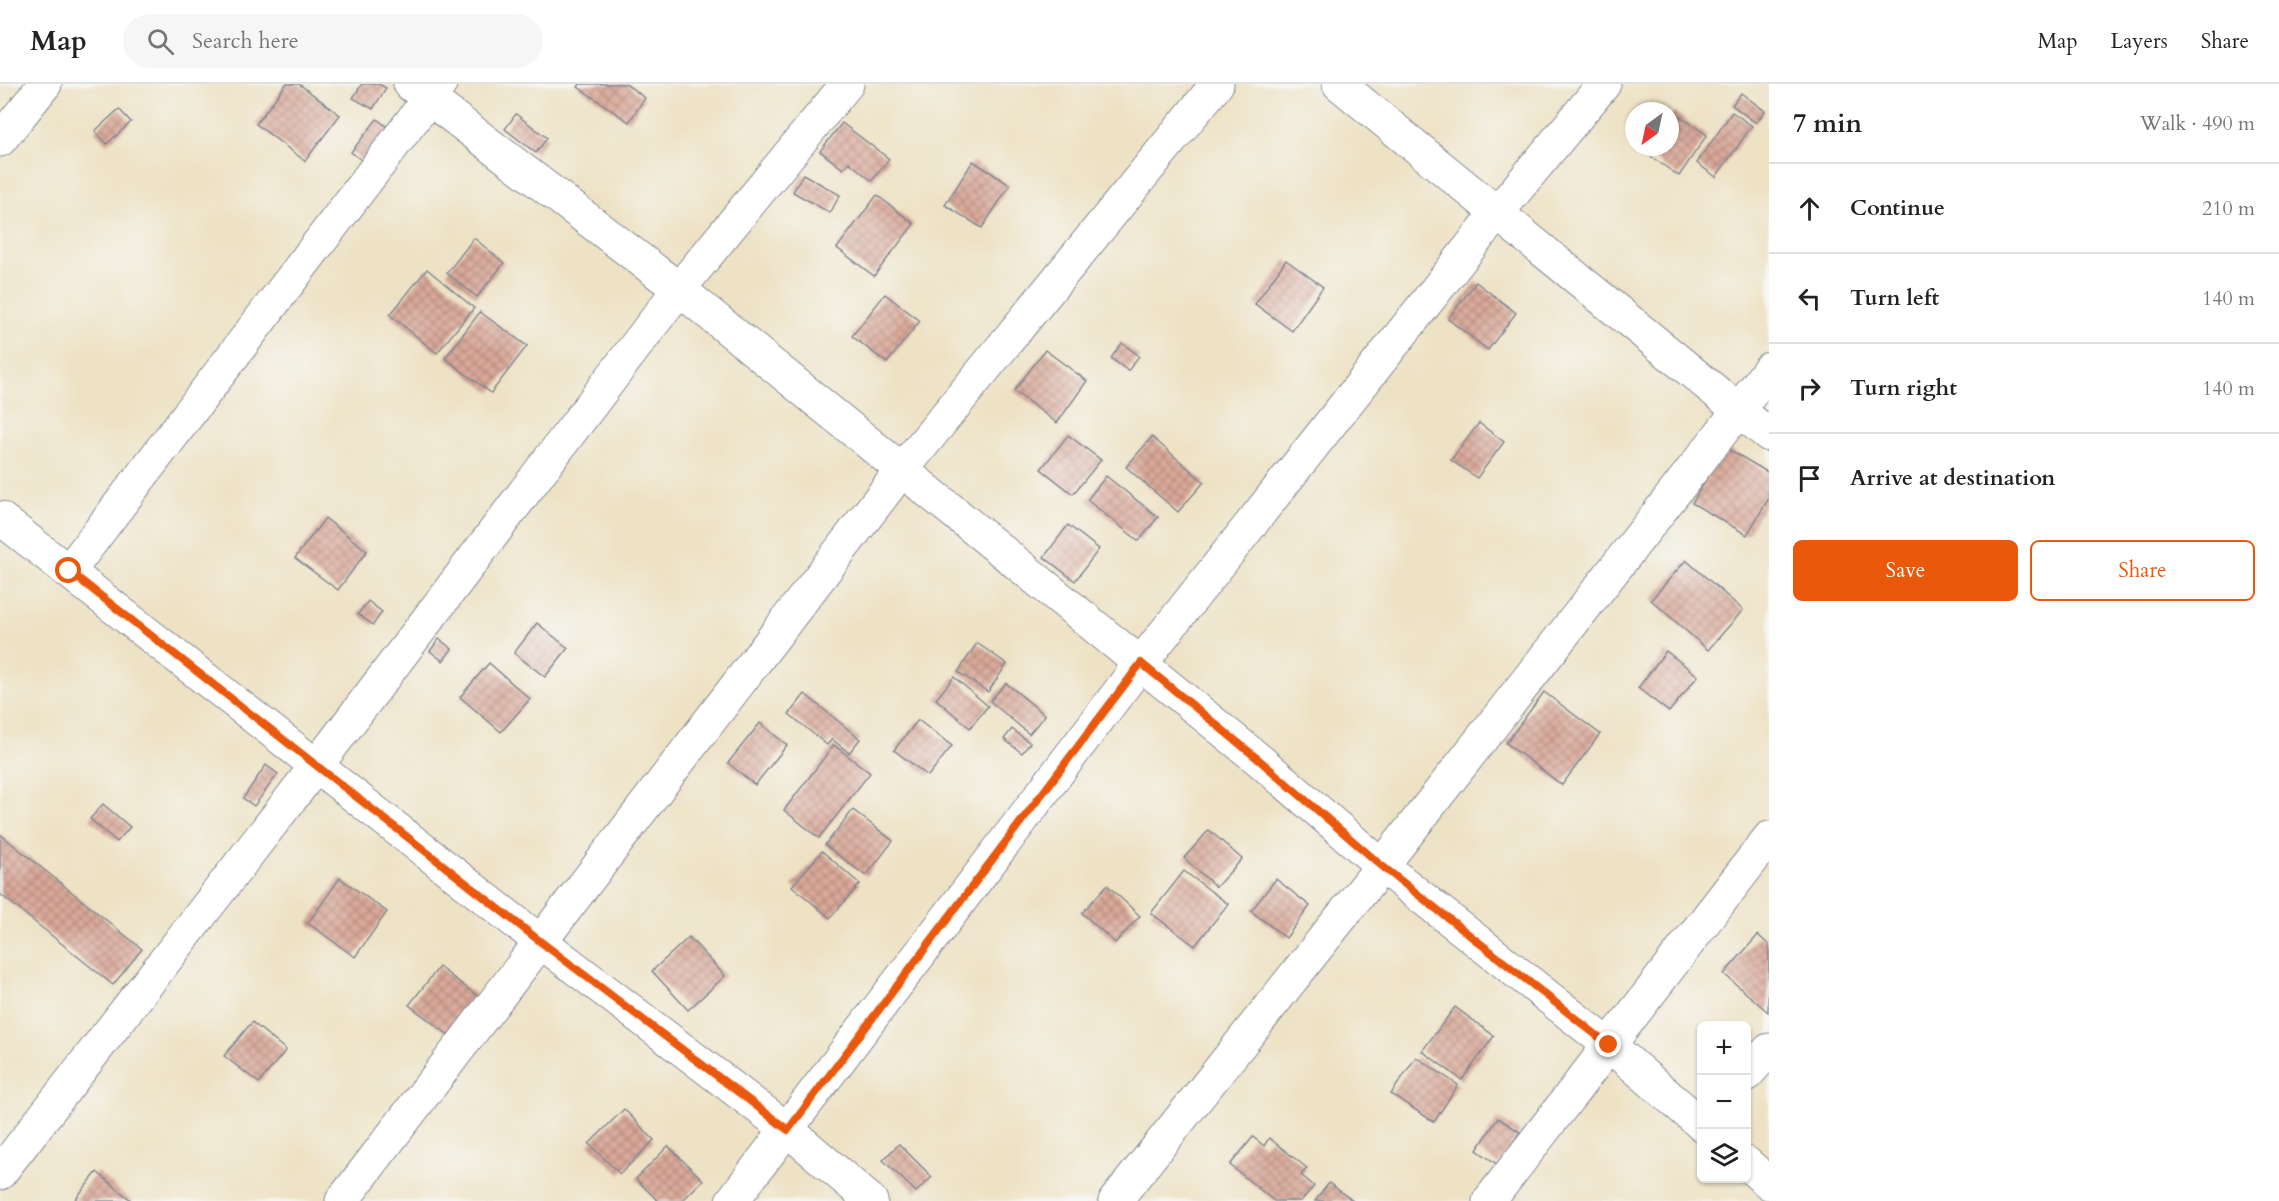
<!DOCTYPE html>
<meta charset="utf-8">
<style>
body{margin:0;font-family:Cardo,serif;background:#f6f6f6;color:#222}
.controls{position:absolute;right:18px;bottom:18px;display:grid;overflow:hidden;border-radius:9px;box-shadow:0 2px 4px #0004}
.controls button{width:54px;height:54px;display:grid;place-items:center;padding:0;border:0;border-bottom:2px solid #e0e0e0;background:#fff;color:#222;font:30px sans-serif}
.compass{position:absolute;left:1625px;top:18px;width:54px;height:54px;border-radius:50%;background:#fff;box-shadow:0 2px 4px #0004;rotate:213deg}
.stop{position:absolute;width:18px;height:18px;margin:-14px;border:4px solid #ea580c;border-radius:50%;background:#fff}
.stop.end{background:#ea580c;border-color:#fff;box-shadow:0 2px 6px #0008}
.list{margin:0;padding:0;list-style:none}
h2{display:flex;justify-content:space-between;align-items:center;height:78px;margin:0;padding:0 24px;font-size:26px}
h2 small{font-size:20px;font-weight:400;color:#767676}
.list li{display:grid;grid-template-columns:39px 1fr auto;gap:18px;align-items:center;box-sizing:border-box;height:90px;padding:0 24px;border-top:2px solid #e0e0e0}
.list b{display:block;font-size:22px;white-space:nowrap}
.list em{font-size:20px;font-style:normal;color:#767676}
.actions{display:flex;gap:12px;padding:18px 24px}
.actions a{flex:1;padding:14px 0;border:2px solid #ea580c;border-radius:9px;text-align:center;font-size:21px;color:#ea580c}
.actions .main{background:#ea580c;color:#fff}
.icon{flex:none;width:33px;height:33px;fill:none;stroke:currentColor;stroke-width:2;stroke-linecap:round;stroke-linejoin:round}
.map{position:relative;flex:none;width:1769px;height:1117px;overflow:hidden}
header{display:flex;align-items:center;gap:36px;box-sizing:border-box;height:84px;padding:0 30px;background:#fff;border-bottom:2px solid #e0e0e0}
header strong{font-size:28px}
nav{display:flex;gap:33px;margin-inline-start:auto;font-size:21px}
.search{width:420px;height:54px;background:#f6f6f6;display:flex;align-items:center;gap:15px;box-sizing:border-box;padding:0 21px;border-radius:33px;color:#767676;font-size:22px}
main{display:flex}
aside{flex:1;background:#fff}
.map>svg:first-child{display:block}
</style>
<header>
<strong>Map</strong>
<div class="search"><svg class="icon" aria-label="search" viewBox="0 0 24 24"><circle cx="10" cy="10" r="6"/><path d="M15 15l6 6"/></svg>Search here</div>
<nav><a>Map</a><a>Layers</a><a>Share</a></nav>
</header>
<main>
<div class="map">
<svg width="1769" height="1117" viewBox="0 0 1769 1117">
<defs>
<pattern id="building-cross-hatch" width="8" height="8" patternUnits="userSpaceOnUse" patternTransform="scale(1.5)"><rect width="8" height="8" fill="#daa999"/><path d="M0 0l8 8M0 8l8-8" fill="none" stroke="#b08a80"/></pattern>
</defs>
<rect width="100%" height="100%" fill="#f6f6f2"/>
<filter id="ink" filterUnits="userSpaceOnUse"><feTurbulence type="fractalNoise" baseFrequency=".0167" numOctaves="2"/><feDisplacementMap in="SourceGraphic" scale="12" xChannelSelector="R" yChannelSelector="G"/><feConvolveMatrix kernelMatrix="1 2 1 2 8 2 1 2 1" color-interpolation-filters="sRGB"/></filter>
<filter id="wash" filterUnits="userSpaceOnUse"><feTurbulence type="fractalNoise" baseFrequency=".008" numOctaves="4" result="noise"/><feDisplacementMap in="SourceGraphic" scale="24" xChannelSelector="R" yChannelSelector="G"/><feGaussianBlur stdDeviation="1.35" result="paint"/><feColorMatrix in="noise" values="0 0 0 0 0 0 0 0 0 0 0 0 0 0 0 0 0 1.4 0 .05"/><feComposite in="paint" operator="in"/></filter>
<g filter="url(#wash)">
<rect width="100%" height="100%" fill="#eee2c5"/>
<g id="blocks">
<g fill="url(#building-cross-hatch)">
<polygon points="286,0 299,0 340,31 305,77 256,40"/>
<polygon points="362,0 379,0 386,4 373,25 353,14"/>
<polygon points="580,0 626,0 645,14 629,38 578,3"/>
<polygon points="1741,9 1765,27 1756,39 1732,21"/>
<polygon points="119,25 131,38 107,60 95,47"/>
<polygon points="1674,28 1707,51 1679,92 1646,69 1650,63 1670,63 1670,34"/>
<polygon points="1732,28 1752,42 1716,93 1697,79"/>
<polygon points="516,30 547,54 536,69 505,45"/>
<polygon points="377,35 395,49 369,82 351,68"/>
<polygon points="842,39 889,75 872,97 849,78 843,85 820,67"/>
<polygon points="973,77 1010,101 982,144 945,121"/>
<polygon points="803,90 840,111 830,129 793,108"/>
<polygon points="877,111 914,140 874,192 837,164"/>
<polygon points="474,154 504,179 477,213 447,189"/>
<polygon points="1286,176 1323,203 1292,247 1255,220"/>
<polygon points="427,185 474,224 437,269 390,231"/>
<polygon points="1476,198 1516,229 1488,266 1448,235"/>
<polygon points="885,210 920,237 887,279 852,252"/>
<polygon points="480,228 527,262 491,309 445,274"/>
<polygon points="1122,259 1139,272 1128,287 1111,274"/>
<polygon points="1045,266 1087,297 1057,339 1014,307"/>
<polygon points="1479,339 1504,358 1477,394 1451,376"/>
<polygon points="1068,351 1101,376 1073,410 1041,385"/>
<polygon points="1152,353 1204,398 1178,428 1126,383"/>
<polygon points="1725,363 1769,389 1769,414 1747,451 1692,419"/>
<polygon points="1106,392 1158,433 1139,457 1087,416"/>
<polygon points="325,434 367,467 338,506 295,474"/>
<polygon points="1068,441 1099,465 1075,497 1044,473"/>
<polygon points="1686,476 1743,526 1708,566 1651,516"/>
<polygon points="368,517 382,528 373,541 358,530"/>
<polygon points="537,539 568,564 545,593 514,569"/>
<polygon points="439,555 452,565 443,577 430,567"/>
<polygon points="977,559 1007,580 988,608 958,588"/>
<polygon points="1666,567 1698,592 1669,628 1638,604"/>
<polygon points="489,579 530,615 501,648 460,613"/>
<polygon points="954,593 988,622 970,644 936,615"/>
<polygon points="1006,599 1045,631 1029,650 990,617"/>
<polygon points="1544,608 1600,650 1562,701 1506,659"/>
<polygon points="805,610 860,655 849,669 832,655 827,661 789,630"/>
<polygon points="918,636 952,662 928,692 894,666"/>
<polygon points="760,639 787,661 755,701 728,679"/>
<polygon points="1012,645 1030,659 1022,669 1004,655"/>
<polygon points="834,661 870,689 819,754 784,726"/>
<polygon points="266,681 278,690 254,722 243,714"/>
<polygon points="103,720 130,743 117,758 90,735"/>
<polygon points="853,726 893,757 866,792 825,761"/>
<polygon points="1209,746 1242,775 1216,803 1184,774"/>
<polygon points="0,750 142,865 113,901 0,810"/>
<polygon points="822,767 860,800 830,834 792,802"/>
<polygon points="1184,787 1228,820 1195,862 1151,829"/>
<polygon points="340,794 387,828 355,873 308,839"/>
<polygon points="1276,795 1310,822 1286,854 1251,827"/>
<polygon points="1107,801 1140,832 1115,859 1082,829"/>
<polygon points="1758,851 1769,861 1768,928 1724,890"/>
<polygon points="689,853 725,892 688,926 652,887"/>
<polygon points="439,883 479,913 450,952 409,921"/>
<polygon points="1455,923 1494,952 1462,996 1422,967"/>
<polygon points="252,938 286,966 259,999 224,972"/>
<polygon points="1416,973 1458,1001 1434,1038 1391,1010"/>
<polygon points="624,1025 654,1056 620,1090 589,1060"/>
<polygon points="1498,1034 1520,1048 1498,1081 1477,1066"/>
<polygon points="1253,1053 1264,1062 1269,1054 1307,1084 1301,1091 1314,1102 1301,1117 1274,1117 1230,1081"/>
<polygon points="899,1060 932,1093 916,1108 883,1076"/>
<polygon points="668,1062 703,1096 682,1117 658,1117 636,1095"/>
<polygon points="97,1088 132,1117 74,1117"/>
<polygon points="1329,1099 1353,1117 1315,1117"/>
</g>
</g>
</g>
<g filter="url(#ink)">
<use href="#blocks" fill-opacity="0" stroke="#848892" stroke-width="1.5"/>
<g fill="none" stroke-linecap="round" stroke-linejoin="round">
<defs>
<g id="minor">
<polyline points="410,0 679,205 1258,675 1382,782 1609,961 1702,1041"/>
<polyline points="1339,0 1769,351"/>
<polyline points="0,434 541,858 788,1046 871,1117"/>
<polyline points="69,487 440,0"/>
<polyline points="1746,991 1769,966"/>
<polyline points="1746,1079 1769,1099"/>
<polyline points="0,1089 317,681 679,205 847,0"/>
<polyline points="342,1117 901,387 1217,0"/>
<polyline points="732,1117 1141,579 1497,129 1604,0"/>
<polyline points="1115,1117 1382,782 1739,326 1769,285"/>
<polyline points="1489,1117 1769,754"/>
</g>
<polyline id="highway" points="0,56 45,0"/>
</defs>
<use href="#minor" stroke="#848892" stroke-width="35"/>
<use href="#highway" stroke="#848892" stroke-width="35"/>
<use href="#minor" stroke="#fff" stroke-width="33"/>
<use href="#highway" stroke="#fff" stroke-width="33"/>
</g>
</g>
<g fill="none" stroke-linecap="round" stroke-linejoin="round" filter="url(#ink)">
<polyline stroke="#ea580c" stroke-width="8" points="69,487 541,858 788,1046 1141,579 1258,675 1382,782 1609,961"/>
</g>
</svg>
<div class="controls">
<button>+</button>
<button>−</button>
<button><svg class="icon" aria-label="layers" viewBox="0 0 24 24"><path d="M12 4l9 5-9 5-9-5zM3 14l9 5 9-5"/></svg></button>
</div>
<svg class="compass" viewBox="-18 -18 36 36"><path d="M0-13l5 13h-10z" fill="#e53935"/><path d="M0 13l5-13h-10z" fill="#767676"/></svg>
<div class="stop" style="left:69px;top:487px"></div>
<div class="stop end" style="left:1609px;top:961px"></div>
</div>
<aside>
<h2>7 min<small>Walk · 490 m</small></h2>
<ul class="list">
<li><svg class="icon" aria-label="ahead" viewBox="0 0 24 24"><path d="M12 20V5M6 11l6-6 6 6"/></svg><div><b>Continue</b></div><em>210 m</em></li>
<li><svg class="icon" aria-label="left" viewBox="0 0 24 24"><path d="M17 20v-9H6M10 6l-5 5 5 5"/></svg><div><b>Turn left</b></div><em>140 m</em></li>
<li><svg class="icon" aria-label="right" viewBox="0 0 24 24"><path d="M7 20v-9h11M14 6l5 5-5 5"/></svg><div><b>Turn right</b></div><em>140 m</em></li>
<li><svg class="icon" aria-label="arrive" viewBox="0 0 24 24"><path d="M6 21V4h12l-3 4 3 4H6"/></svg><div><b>Arrive at destination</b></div></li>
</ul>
<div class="actions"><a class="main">Save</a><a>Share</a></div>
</aside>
</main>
